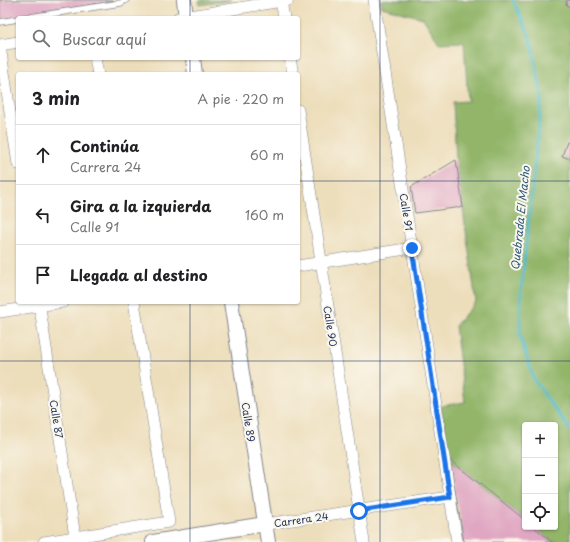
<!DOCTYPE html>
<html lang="es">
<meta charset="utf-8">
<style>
body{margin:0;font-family:"Playpen Sans",sans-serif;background:#f6f6f6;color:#202124}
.controls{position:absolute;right:12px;bottom:12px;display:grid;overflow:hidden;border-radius:4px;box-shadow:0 1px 3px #0004}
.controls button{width:36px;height:36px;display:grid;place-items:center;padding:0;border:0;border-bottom:1px solid #e0e0e0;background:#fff;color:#202124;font:20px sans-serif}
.stop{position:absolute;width:12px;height:12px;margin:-9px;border:3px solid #1a73e8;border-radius:50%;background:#fff}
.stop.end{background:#1a73e8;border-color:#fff;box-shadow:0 1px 4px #0008}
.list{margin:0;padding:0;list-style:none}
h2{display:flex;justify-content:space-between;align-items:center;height:52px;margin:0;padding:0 16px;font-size:17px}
h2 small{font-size:13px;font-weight:400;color:#757577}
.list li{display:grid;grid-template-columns:26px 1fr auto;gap:12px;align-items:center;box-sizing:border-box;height:60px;padding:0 16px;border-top:1px solid #e0e0e0}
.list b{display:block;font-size:15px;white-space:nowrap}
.list p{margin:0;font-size:13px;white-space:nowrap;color:#757577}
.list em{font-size:13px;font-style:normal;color:#757577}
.icon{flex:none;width:22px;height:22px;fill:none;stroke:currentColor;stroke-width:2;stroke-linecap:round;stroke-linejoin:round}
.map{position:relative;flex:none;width:570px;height:542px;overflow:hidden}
.search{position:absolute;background:#fff;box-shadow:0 1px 3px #0004;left:16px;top:16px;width:284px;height:44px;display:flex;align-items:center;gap:10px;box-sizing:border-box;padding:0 14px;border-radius:4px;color:#757577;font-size:15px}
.panel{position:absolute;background:#fff;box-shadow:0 1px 3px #0004;left:16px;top:72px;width:284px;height:232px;border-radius:4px}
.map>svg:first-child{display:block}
</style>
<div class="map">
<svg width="570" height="542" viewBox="0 0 570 542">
<rect width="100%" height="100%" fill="#fbf7ec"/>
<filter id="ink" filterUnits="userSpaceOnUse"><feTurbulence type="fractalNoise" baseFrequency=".025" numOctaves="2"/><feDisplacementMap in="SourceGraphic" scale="8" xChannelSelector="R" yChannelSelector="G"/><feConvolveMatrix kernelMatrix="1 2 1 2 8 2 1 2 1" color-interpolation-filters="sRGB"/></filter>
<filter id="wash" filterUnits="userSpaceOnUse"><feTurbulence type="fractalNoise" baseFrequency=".012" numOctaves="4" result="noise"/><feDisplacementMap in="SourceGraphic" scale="16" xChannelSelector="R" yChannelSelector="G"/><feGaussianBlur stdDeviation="0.9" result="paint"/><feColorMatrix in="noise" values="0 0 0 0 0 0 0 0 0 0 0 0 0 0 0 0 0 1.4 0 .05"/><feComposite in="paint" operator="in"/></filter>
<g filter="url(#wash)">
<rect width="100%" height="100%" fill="#eddebb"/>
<g fill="#92b569" stroke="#567264">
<polygon points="199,0 232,0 200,5"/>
<polygon points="381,0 570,0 570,542 552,542 534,527 555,527 555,425 525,425 525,520 450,460 441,406 465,402 455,326 476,302 456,160 453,102 468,101 464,42 439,43 423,18 382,7"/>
</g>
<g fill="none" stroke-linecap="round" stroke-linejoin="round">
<polyline stroke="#4bb8c6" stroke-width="3" points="513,0 530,37 542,96 521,291 520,336 534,380 570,430"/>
</g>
<g id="blocks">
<g fill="#e0a7c3">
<polygon points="0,0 113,0 113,1 0,19"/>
<polygon points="567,0 570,0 570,7 566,5"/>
<polygon points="567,142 570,143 570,159 562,156"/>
<polygon points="456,160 463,207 415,213 411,187"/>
<polygon points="450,460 525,520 525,527 534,527 552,542 464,542"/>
</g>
</g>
</g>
<g filter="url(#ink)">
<use href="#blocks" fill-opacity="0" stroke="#84868c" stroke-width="1"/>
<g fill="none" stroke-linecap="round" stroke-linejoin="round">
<defs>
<g id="service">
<polyline points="24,18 121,3 126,0"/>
<polyline points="0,22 18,19"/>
</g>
<g id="minor">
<polyline points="374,0 457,542"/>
<polyline points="281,1 284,18"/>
<polyline points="178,18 288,0"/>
<polyline points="0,45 18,42"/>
<polyline points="0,46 18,164"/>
<polyline points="95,58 98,74"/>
<polyline points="290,58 293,74"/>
<polyline points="298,110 364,542"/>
<polyline points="298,266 412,248"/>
<polyline points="39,302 75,537"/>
<polyline points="0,312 63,302"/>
<polyline points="265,524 450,497"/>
<polyline points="44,542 169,522 134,302"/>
</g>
<g id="tertiary">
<polyline points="184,0 186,18"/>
<polyline points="193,58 195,74"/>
<polyline points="231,302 268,542"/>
<polyline points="153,542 265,524"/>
</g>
</defs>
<use href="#service" stroke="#84868c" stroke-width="7"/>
<use href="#minor" stroke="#84868c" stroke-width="12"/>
<use href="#tertiary" stroke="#84868c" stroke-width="16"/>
<use href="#service" stroke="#fff" stroke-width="5.5"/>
<use href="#minor" stroke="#fff" stroke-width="11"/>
<use href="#tertiary" stroke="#fff" stroke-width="14"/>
</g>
</g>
<g fill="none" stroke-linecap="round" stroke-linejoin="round" filter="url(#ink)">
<polyline stroke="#1a73e8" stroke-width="5" points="359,511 450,497 412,248"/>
</g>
<path fill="none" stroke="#1b2f5e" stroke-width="1" stroke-opacity="0.55" d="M190,0V18M380,0V542M190,58V74M0,181H18M298,181H570M190,302V542M0,361H570"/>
<g text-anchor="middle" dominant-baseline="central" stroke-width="4" stroke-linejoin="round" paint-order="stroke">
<g font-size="10" fill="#1b2f5e" stroke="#fbf7ec">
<text transform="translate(407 212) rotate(81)">Calle 91</text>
<text transform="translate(331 326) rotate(81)">Calle 90</text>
<text transform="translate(57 419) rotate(81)">Calle 87</text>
<text transform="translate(249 422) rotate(81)">Calle 89</text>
<text transform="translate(301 519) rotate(-8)">Carrera 24</text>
</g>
<g font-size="11" font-style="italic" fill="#29587d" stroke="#fbf7ec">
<text transform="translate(520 218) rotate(-84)">Quebrada El Macho</text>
</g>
</g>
</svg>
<div class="controls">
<button>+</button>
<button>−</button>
<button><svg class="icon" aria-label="locate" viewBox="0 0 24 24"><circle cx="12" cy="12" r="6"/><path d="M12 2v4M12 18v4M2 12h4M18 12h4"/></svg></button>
</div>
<div class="stop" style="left:359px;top:511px"></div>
<div class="stop end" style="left:412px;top:248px"></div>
<div class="search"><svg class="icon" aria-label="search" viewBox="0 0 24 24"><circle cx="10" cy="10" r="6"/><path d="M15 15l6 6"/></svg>Buscar aquí</div>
<section class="panel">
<h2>3 min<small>A pie · 220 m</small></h2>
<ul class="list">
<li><svg class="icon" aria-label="ahead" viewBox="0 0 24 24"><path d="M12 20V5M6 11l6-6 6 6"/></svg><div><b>Continúa</b><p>Carrera 24</p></div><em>60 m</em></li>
<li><svg class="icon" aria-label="left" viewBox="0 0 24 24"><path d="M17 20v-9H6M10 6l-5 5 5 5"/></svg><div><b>Gira a la izquierda</b><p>Calle 91</p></div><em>160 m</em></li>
<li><svg class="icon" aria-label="arrive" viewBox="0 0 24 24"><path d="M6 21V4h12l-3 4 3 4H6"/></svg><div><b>Llegada al destino</b></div></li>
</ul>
</section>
</div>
